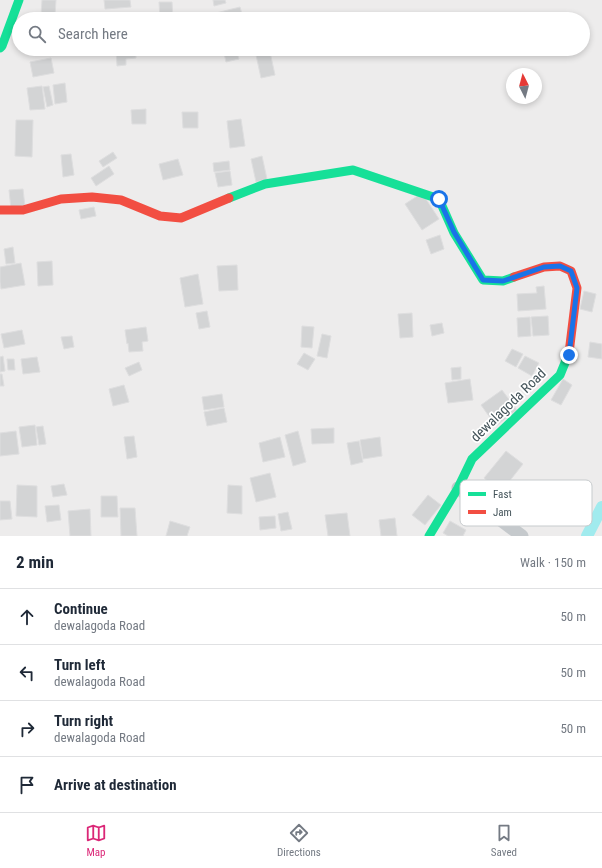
<!DOCTYPE html>
<meta charset="utf-8">
<style>
body{margin:0;font-family:"Roboto Condensed",sans-serif;background:#f2f2f3;color:#1f2937}
.compass{position:absolute;left:506px;top:68px;width:36px;height:36px;border-radius:50%;background:#fff;box-shadow:0 2px 6px #0003;rotate:354deg}
.stop{position:absolute;width:12px;height:12px;margin:-9px;border:3px solid #1a73e8;border-radius:50%;background:#fff}
.stop.end{background:#1a73e8;border-color:#fff;box-shadow:0 1px 4px #0008}
.list{margin:0;padding:0;list-style:none}
h2{display:flex;justify-content:space-between;align-items:center;height:52px;margin:0;padding:0 16px;font-size:17px}
h2 small{font-size:13px;font-weight:400;color:#747a83}
.list li{display:grid;grid-template-columns:26px 1fr auto;gap:12px;align-items:center;box-sizing:border-box;height:56px;padding:0 16px;border-top:1px solid #e0e1e3}
.list b{display:block;font-size:15px;white-space:nowrap}
.list p{margin:0;font-size:13px;white-space:nowrap;color:#747a83}
.list em{font-size:13px;font-style:normal;color:#747a83}
.icon{flex:none;width:22px;height:22px;fill:none;stroke:currentColor;stroke-width:2;stroke-linecap:round;stroke-linejoin:round}
.map{position:relative;flex:none;width:602px;height:536px;overflow:hidden}
.search{position:absolute;background:#fff;box-shadow:0 2px 6px #0003;left:12px;right:12px;top:12px;height:44px;display:flex;align-items:center;gap:10px;box-sizing:border-box;padding:0 14px;border-radius:22px;color:#747a83;font-size:15px}
.sheet{height:276px;background:#fff}
nav{display:flex;justify-content:space-around;align-items:center;box-sizing:border-box;height:56px;border-top:1px solid #e0e1e3;background:#fff;font-size:11px;color:#747a83}
nav a{display:grid;justify-items:center;gap:2px}
nav .on{color:#db2777}
.map>svg:first-child{display:block}
</style>
<div class="map">
<svg width="602" height="536" viewBox="0 0 602 536">
<rect width="100%" height="100%" fill="#edecec"/>
<g fill="none" stroke-linecap="round" stroke-linejoin="round">
<polyline stroke="#a1ebee" stroke-width="12" points="587,536 602,507"/>
</g>
<g fill="#d3d4d5" stroke="#dededf">
<polygon points="42,0 56,0 55,16 41,15"/>
<polygon points="104,0 130,0 131,7 105,9"/>
<polygon points="213,0 225,0 226,3 214,6"/>
<polygon points="159,2 172,2 173,19 160,19"/>
<polygon points="240,7 242,14 222,19 218,19 216,13"/>
<polygon points="116,49 136,49 136,58 126,59 126,65 117,66"/>
<polygon points="223,49 236,49 239,59 226,62"/>
<polygon points="270,52 275,75 261,78 256,55"/>
<polygon points="51,58 54,73 33,77 30,62"/>
<polygon points="65,83 67,102 55,104 53,85"/>
<polygon points="42,86 45,109 30,110 27,88"/>
<polygon points="49,86 53,105 47,107 43,87"/>
<polygon points="146,109 146,124 132,124 131,110"/>
<polygon points="182,112 198,112 198,128 183,128"/>
<polygon points="241,119 245,146 230,148 227,121"/>
<polygon points="16,120 33,120 32,157 15,156"/>
<polygon points="113,152 117,158 103,167 99,161"/>
<polygon points="71,154 74,175 63,177 61,155"/>
<polygon points="262,156 267,179 256,182 251,159"/>
<polygon points="178,159 183,175 163,180 159,164"/>
<polygon points="229,161 230,170 214,172 213,163"/>
<polygon points="109,166 114,174 96,186 91,178"/>
<polygon points="230,171 232,185 218,187 215,173"/>
<polygon points="23,189 25,207 11,209 9,190"/>
<polygon points="422,193 439,219 422,230 405,204"/>
<polygon points="94,207 96,216 81,219 79,210"/>
<polygon points="440,235 444,249 431,254 426,240"/>
<polygon points="13,247 15,263 6,264 4,249"/>
<polygon points="52,261 53,285 38,286 37,262"/>
<polygon points="21,263 25,285 1,289 0,282 0,267"/>
<polygon points="237,265 238,290 219,291 217,266"/>
<polygon points="198,274 203,304 185,307 180,278"/>
<polygon points="544,286 546,309 518,311 517,294 537,293 536,287"/>
<polygon points="584,291 596,294 592,312 580,309"/>
<polygon points="207,311 210,327 199,329 196,313"/>
<polygon points="412,313 413,337 400,338 398,314"/>
<polygon points="548,316 549,335 533,336 531,317"/>
<polygon points="530,317 531,336 518,337 517,318"/>
<polygon points="442,323 444,333 432,336 430,325"/>
<polygon points="302,326 314,327 312,348 301,347"/>
<polygon points="146,327 148,341 142,342 143,351 129,352 128,343 127,344 125,330"/>
<polygon points="22,330 25,344 4,348 1,334"/>
<polygon points="322,334 331,336 327,358 317,356"/>
<polygon points="72,336 74,347 64,349 61,337"/>
<polygon points="590,342 602,344 602,359 588,357"/>
<polygon points="512,349 523,354 516,367 505,361"/>
<polygon points="304,353 315,359 308,370 297,364"/>
<polygon points="3,356 5,371 0,372 0,357"/>
<polygon points="525,356 539,363 532,376 518,368"/>
<polygon points="37,357 40,372 23,374 21,359"/>
<polygon points="7,359 14,359 15,370 8,370"/>
<polygon points="139,362 142,370 129,376 125,368"/>
<polygon points="461,367 461,379 452,380 451,368"/>
<polygon points="0,374 2,374 4,386 0,386"/>
<polygon points="470,379 473,400 448,403 445,383"/>
<polygon points="563,379 572,385 561,405 551,400"/>
<polygon points="124,385 129,402 113,406 109,389"/>
<polygon points="502,390 517,410 496,426 481,405"/>
<polygon points="222,394 224,407 204,410 202,397"/>
<polygon points="224,408 227,422 207,426 204,412"/>
<polygon points="35,425 37,445 22,447 19,427"/>
<polygon points="43,426 46,444 39,445 36,427"/>
<polygon points="334,428 334,443 312,444 311,429"/>
<polygon points="16,431 19,454 0,456 0,433"/>
<polygon points="298,431 306,462 293,466 285,435"/>
<polygon points="134,436 137,457 127,459 124,437"/>
<polygon points="280,437 285,457 263,462 259,443"/>
<polygon points="380,437 382,456 363,459 360,440"/>
<polygon points="359,441 363,462 351,465 347,443"/>
<polygon points="506,451 523,464 501,492 484,478"/>
<polygon points="270,473 276,497 256,502 250,478"/>
<polygon points="64,484 67,495 53,497 51,486"/>
<polygon points="17,485 37,486 37,517 16,516"/>
<polygon points="228,485 242,486 242,514 227,513"/>
<polygon points="428,495 441,505 425,525 412,515"/>
<polygon points="101,496 117,496 118,517 101,517"/>
<polygon points="0,501 10,501 12,519 0,520"/>
<polygon points="59,505 61,520 47,522 45,506"/>
<polygon points="120,508 135,508 137,536 121,536"/>
<polygon points="90,509 91,536 70,536 68,511"/>
<polygon points="288,512 292,529 281,531 278,514"/>
<polygon points="347,513 350,536 328,536 325,515"/>
<polygon points="275,516 276,528 260,530 259,517"/>
<polygon points="395,518 397,536 381,536 379,520"/>
<polygon points="170,521 190,527 187,536 166,536"/>
<polygon points="450,521 466,530 463,536 448,536 443,533"/>
</g>
<g fill="none" stroke-linecap="round" stroke-linejoin="round">
<polyline stroke="#c5c9cc" stroke-width="13" points="458,488 522,536"/>
<g stroke="#16e098" stroke-width="9">
<polyline points="0,48 2,46 19,0"/>
<polyline points="229,198 265,184 353,170 439,199 454,233 483,280 503,281 514,277"/>
<polyline points="429,536 458,488 472,459 560,375 569,353"/>
</g>
<g stroke="#f24e42" stroke-width="9">
<polyline points="0,210 23,210 61,199 92,197 121,200 160,216 181,218 229,198"/>
<polyline points="514,277 544,267 560,266 571,271 577,288 569,353"/>
</g>
</g>
<g fill="none" stroke-linecap="round" stroke-linejoin="round">
<polyline stroke="#1a73e8" stroke-width="5" points="439,199 454,232 483,280 503,281 544,267 560,266 571,271 577,288 569,355"/>
</g>
<g text-anchor="middle" dominant-baseline="central" stroke-width="3.5" stroke-linejoin="round" paint-order="stroke">
<g font-size="14" fill="#435359" stroke="#fff">
<text transform="translate(508 405) rotate(-44)">dewalagoda Road</text>
</g>
</g>
<rect x="460" y="480" width="132" height="46" rx="6" fill="#fff" stroke="#c7cbcd" stroke-width="1"/>
<rect x="468" y="492" width="18" height="4" fill="#16e098"/>
<rect x="468" y="510" width="18" height="4" fill="#f24e42"/>
<g font-size="11" fill="#435359">
<text x="493" y="498">Fast</text>
<text x="493" y="516">Jam</text>
</g>
</svg>
<svg class="compass" viewBox="-18 -18 36 36"><path d="M0-13l5 13h-10z" fill="#e53935"/><path d="M0 13l5-13h-10z" fill="#747a83"/></svg>
<div class="stop" style="left:439px;top:199px"></div>
<div class="stop end" style="left:569px;top:355px"></div>
<div class="search"><svg class="icon" aria-label="search" viewBox="0 0 24 24"><circle cx="10" cy="10" r="6"/><path d="M15 15l6 6"/></svg>Search here</div>
</div>
<section class="sheet">
<h2>2 min<small>Walk · 150 m</small></h2>
<ul class="list">
<li><svg class="icon" aria-label="ahead" viewBox="0 0 24 24"><path d="M12 20V5M6 11l6-6 6 6"/></svg><div><b>Continue</b><p>dewalagoda Road</p></div><em>50 m</em></li>
<li><svg class="icon" aria-label="left" viewBox="0 0 24 24"><path d="M17 20v-9H6M10 6l-5 5 5 5"/></svg><div><b>Turn left</b><p>dewalagoda Road</p></div><em>50 m</em></li>
<li><svg class="icon" aria-label="right" viewBox="0 0 24 24"><path d="M7 20v-9h11M14 6l5 5-5 5"/></svg><div><b>Turn right</b><p>dewalagoda Road</p></div><em>50 m</em></li>
<li><svg class="icon" aria-label="arrive" viewBox="0 0 24 24"><path d="M6 21V4h12l-3 4 3 4H6"/></svg><div><b>Arrive at destination</b></div></li>
</ul>
</section>
<nav>
<a class="on"><svg class="icon" aria-label="map" viewBox="0 0 24 24"><path d="M3 6l6-2 6 2 6-2v14l-6 2-6-2-6 2zM9 4v14M15 6v14"/></svg>Map</a>
<a><svg class="icon" aria-label="directions" viewBox="0 0 24 24"><path d="M12 3l9 9-9 9-9-9zM9 14v-3h6M13 9l2 2-2 2"/></svg>Directions</a>
<a><svg class="icon" aria-label="saved" viewBox="0 0 24 24"><path d="M7 4h10v16l-5-4-5 4z"/></svg>Saved</a>
</nav>
